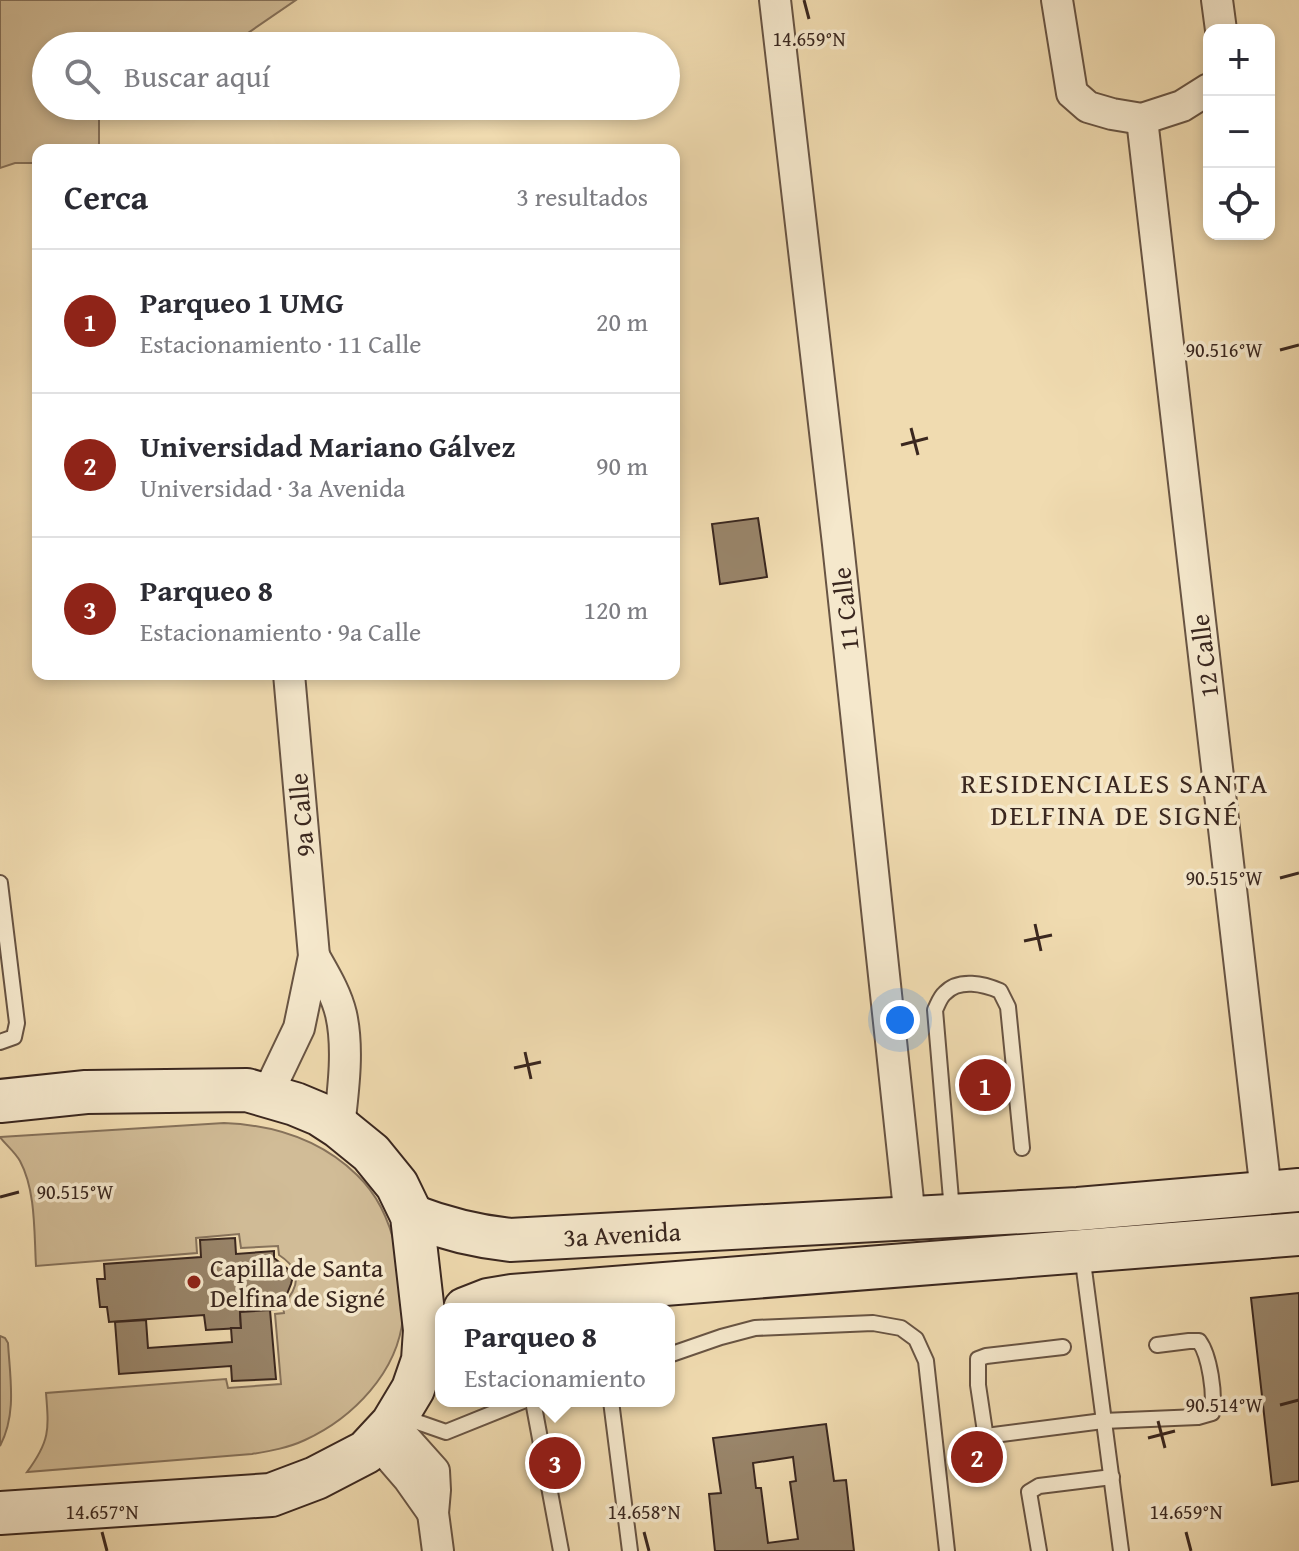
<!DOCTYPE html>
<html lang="es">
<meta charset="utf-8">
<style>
body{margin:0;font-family:"Gentium Book Plus",serif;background:#f2f2f3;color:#2b2b33}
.controls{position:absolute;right:24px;top:24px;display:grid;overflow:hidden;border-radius:16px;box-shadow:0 4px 12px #0003}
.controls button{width:72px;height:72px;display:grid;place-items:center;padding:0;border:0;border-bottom:2px solid #e1e1e2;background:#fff;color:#2b2b33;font:40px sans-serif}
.you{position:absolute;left:900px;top:1020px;width:28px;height:28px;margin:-20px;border:6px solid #fff;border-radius:50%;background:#1a73e8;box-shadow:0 0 0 12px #1a73e833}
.badge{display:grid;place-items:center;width:52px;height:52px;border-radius:50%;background:#8f2418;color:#fff;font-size:26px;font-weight:700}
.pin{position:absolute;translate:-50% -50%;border:4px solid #fff;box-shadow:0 2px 8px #0006}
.popup{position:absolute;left:435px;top:1303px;width:240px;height:104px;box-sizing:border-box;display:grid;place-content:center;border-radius:16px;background:#fff;filter:drop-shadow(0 2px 6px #0005);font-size:26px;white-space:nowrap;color:#7c7c81}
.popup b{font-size:30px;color:#2b2b33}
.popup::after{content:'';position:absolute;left:50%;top:100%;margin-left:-16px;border:16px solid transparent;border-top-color:#fff}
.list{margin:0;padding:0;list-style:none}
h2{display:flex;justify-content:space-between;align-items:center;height:104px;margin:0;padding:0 32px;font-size:34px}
h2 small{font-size:26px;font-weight:400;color:#7c7c81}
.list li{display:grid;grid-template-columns:52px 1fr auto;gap:24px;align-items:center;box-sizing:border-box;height:144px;padding:0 32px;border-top:2px solid #e1e1e2}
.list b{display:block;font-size:30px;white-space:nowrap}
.list p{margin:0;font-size:26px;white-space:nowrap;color:#7c7c81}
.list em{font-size:26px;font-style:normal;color:#7c7c81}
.icon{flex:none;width:44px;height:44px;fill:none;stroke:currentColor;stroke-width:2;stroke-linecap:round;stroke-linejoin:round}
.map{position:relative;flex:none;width:1299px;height:1551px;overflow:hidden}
.search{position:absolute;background:#fff;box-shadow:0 4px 12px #0003;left:32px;top:32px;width:648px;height:88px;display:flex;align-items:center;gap:20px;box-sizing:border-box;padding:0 28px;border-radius:44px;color:#7c7c81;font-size:30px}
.panel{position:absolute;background:#fff;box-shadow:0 4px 12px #0003;left:32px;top:144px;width:648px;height:536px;border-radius:16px}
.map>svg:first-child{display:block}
</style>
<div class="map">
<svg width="1299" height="1551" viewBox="0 0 1299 1551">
<rect width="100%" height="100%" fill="#f0dbb0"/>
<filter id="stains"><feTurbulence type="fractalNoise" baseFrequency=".0025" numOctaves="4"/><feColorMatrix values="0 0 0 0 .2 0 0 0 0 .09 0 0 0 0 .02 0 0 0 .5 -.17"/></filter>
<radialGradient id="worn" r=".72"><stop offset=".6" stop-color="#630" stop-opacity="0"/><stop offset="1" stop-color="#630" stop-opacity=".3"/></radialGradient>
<g fill="#d1bc97" stroke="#86725b" stroke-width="2">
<polygon points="0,0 296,0 245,35 198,46 46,46 46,106 99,106 99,150 38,150 38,163 15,163 0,168"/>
<path d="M224,1123C275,1125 320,1139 357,1175C378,1195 390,1223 396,1250C402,1271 405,1295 403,1317C398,1372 353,1418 305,1440C288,1448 270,1451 252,1454L27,1472C50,1441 49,1430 46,1393L226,1379L228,1388L281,1384L275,1314L284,1313L283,1305C300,1286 302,1270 279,1255L278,1246L241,1248L239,1234L196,1238L197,1253L36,1266C34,1232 36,1191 20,1161C15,1152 6,1145 0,1137Z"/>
<path d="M0,1336L5,1338L8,1343C10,1378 17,1414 0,1446Z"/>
</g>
<g fill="#99856a" stroke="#3a271f" stroke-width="2" fill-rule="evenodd">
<polygon points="758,518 767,577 720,584 712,524"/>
<polygon points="235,1238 236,1254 274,1251 274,1258 288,1269 292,1280 291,1284 287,1294 278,1302 278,1309 240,1312 241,1328 206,1330 204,1315 109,1322 107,1307 100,1307 97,1279 105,1279 104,1264 201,1257 200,1240"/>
<polygon points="1299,1293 1299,1481 1272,1485 1251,1298"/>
<polygon points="270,1310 276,1379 232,1381 231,1366 119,1374 115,1322 146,1320 148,1348 232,1342 231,1328 241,1328 240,1312"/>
<path d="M826,1424L834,1481L846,1480L854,1551H715L709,1494L721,1493L713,1438ZM793,1457L796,1481L790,1482L798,1539L768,1543L761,1488H756L753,1463Z"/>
</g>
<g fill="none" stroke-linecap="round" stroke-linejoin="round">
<defs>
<g id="lane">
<polyline points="0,883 17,1023 14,1037 0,1042"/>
<path d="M952,1211L935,1010C938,1004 940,997 945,993C959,978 984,984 1000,991L1008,1007L1022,1148"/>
<polyline points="1082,1254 1121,1551"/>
<polyline points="669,1355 721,1337 755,1328 873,1323 901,1328 916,1339 926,1361 947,1551"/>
<polyline points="533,1401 561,1551"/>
<polyline points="611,1401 630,1551"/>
<polyline points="403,1417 446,1432 523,1401"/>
<path d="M986,1436L1103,1421L1198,1417L1212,1413C1215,1394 1210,1356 1199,1341H1189L1157,1345"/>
<polyline points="988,1452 978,1385 978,1359 986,1356 1063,1347"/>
<polyline points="1039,1551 1029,1492 1039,1486 1112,1477"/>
</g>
<g id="street">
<polyline points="775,0 838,544 910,1219"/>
<polyline points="1057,0 1072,93 1088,107 1112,114 1142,119 1182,106 1209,89"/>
<polyline points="1217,0 1221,30"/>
<polyline points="1142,119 1266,1192"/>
<path d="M314,956C324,974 336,993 341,1014C349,1049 343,1092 339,1127"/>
<polyline points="267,1095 299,1028 314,956 289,674"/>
<polyline points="392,1424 434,1471 435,1490 433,1513 438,1551"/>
<polyline points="377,1442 409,1479 433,1513"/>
</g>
<g id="secondary">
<polyline points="0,1101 86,1092 247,1090 295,1104 319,1114 339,1127 371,1153 397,1185 412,1216 425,1330 423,1360 413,1389 392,1424 366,1452 316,1478 271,1495 0,1513"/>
<path d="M412,1216C446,1229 474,1236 510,1240L1078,1209L1299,1190"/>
<polyline points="465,1309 488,1300 512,1296 1299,1234"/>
</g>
</defs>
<use href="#lane" stroke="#685443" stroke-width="18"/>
<use href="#street" stroke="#685443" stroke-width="34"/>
<use href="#secondary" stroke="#3a271f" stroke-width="46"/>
<use href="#lane" stroke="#f5e8cc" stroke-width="14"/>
<use href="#street" stroke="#f5e8cc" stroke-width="30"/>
<use href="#secondary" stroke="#f5e8cc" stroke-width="42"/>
</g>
<path fill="none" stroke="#3a271f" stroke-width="3" d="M804,0L809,19M1280,350L1299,345M911,428L918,455M901,445L928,438M1280,878L1299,873M1035,924L1041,951M1024,941L1052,935M525,1052L531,1079M514,1068L541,1062M0,1197L19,1192M1280,1405L1299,1400M1158,1421L1165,1448M1148,1438L1175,1431M102,1532L107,1551M644,1532L649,1551M1186,1532L1191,1551"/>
<circle fill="#8f2418" stroke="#f5e8cc" stroke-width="3" cx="194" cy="1282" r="8"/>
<g text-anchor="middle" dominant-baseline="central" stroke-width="7" stroke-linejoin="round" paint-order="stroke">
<g font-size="26" fill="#3a271f" stroke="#f5e8cc">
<text transform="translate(845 609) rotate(-96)">11 Calle</text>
<text transform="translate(1204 656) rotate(-97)">12 Calle</text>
<text transform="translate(301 815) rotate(-95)">9a Calle</text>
<text transform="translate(622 1234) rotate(-3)">3a Avenida</text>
</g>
<g font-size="26" fill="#3a271f" stroke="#f5e8cc" text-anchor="start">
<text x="210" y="1267">Capilla de Santa<tspan x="210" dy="30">Delfina de Signé</tspan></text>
</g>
<g font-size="28" letter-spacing="2" fill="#3a271f" stroke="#f5e8cc">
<text x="1115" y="782">RESIDENCIALES SANTA<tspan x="1115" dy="32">DELFINA DE SIGNÉ</tspan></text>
</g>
</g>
<g font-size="20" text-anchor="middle" fill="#3a271f" stroke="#f5e8cc" stroke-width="7" stroke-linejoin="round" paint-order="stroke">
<text x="809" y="46">14.659°N</text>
<text x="1224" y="357">90.516°W</text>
<text x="1224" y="885">90.515°W</text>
<text x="75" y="1199">90.515°W</text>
<text x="1224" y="1412">90.514°W</text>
<text x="102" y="1519">14.657°N</text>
<text x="644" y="1519">14.658°N</text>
<text x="1186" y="1519">14.659°N</text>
</g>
<rect width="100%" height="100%" filter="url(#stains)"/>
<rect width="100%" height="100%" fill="url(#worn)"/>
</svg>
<div class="controls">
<button>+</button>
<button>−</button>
<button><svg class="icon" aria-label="locate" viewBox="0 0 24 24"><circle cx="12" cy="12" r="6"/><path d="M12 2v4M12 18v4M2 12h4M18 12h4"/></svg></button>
</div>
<div class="you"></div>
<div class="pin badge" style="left:985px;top:1085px">1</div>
<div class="pin badge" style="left:977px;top:1457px">2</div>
<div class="pin badge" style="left:555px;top:1463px">3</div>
<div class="popup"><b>Parqueo 8</b>Estacionamiento</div>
<div class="search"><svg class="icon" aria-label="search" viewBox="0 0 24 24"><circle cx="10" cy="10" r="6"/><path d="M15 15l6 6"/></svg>Buscar aquí</div>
<section class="panel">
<h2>Cerca<small>3 resultados</small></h2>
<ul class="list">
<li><span class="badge">1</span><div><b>Parqueo 1 UMG</b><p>Estacionamiento · 11 Calle</p></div><em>20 m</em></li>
<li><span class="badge">2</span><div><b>Universidad Mariano Gálvez</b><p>Universidad · 3a Avenida</p></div><em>90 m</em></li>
<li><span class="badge">3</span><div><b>Parqueo 8</b><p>Estacionamiento · 9a Calle</p></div><em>120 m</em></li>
</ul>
</section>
</div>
